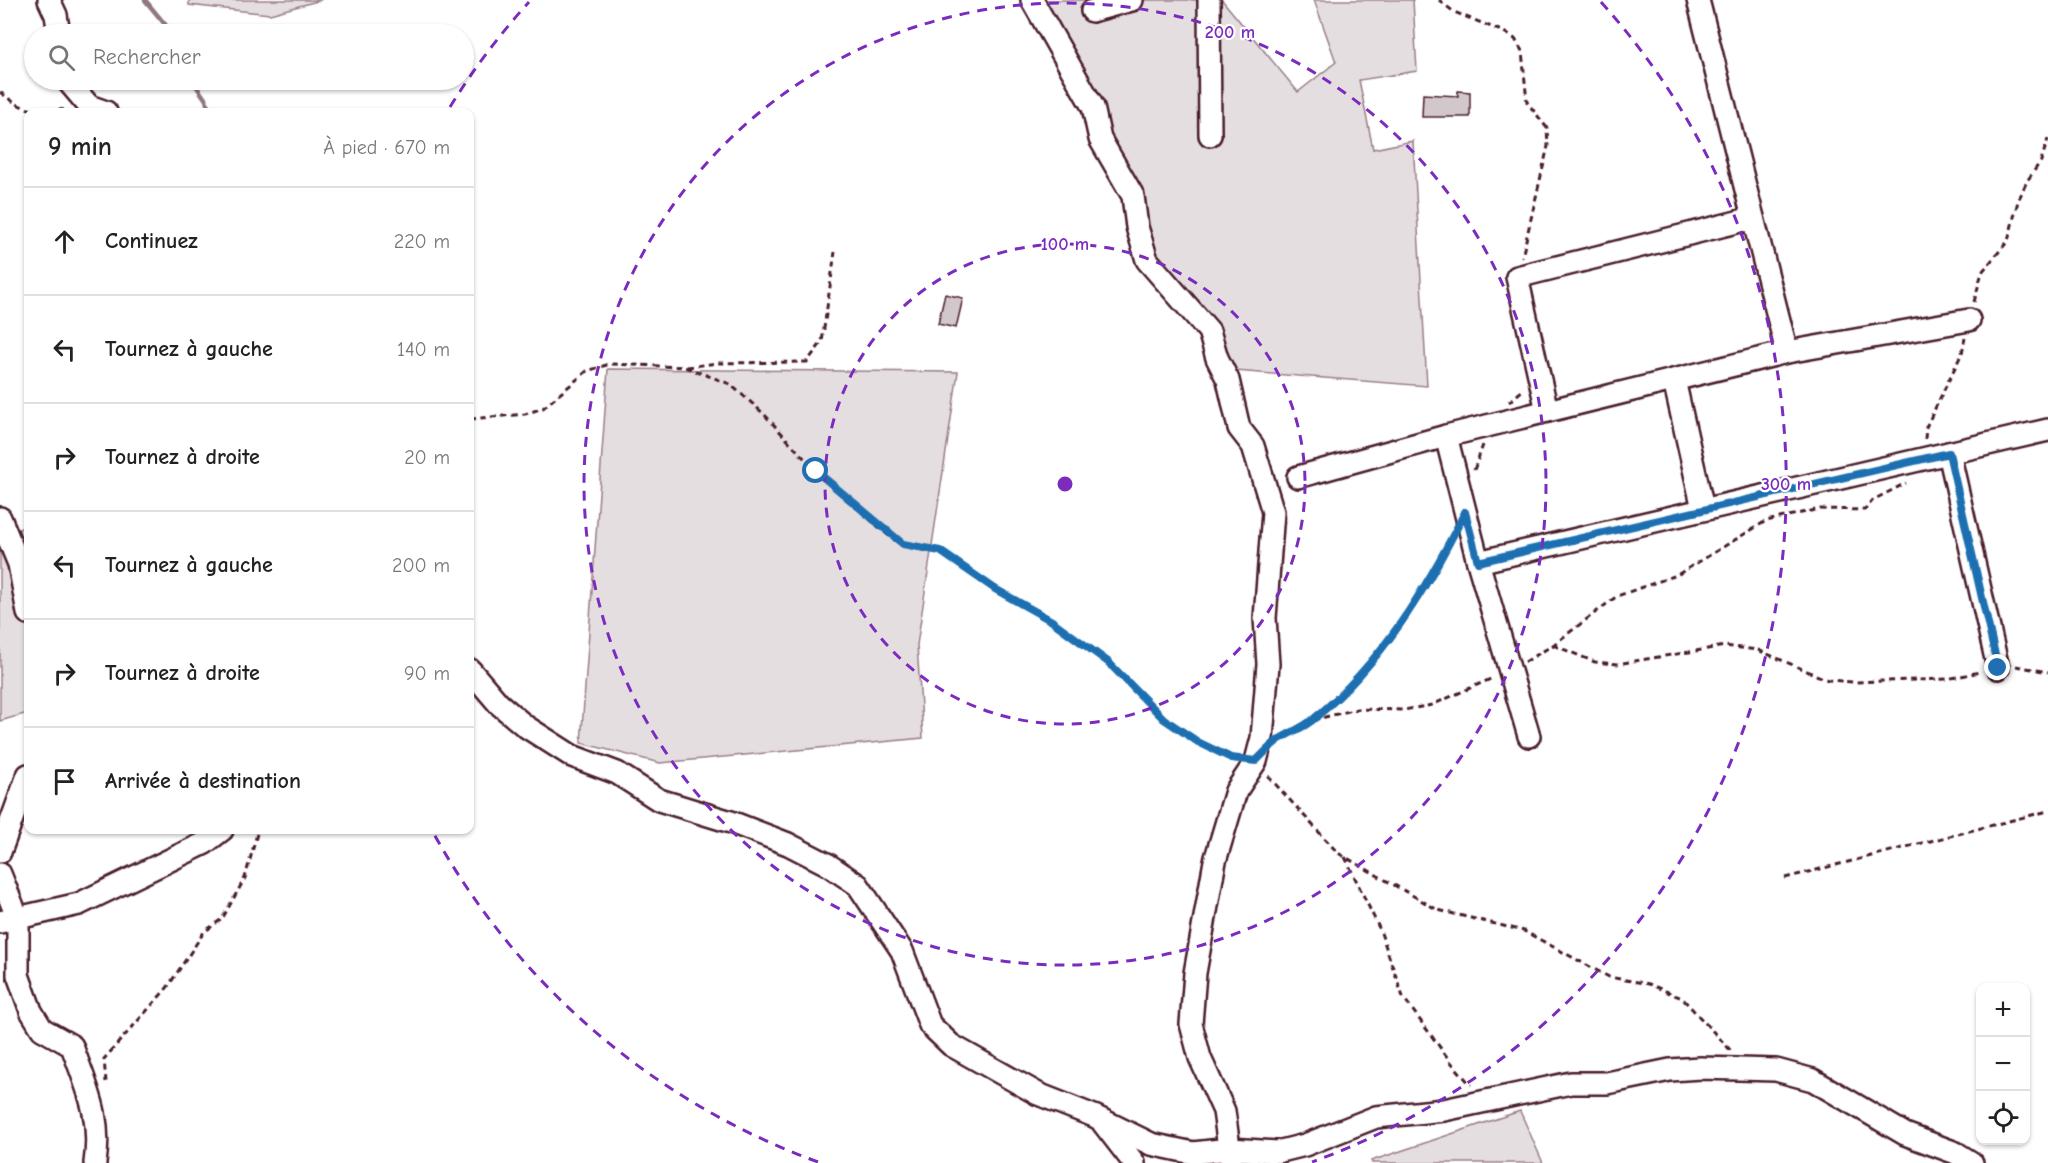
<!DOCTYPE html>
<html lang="fr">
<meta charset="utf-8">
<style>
body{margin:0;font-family:"Comic Neue",sans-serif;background:#f6f6f6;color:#222}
.controls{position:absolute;right:18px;bottom:18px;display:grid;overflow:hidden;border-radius:12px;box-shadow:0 2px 4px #0004}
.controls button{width:54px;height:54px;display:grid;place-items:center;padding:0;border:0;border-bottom:2px solid #e0e0e0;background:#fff;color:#222;font:30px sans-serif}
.stop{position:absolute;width:18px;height:18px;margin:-14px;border:4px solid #1f6fb2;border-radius:50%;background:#fff}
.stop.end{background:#1f6fb2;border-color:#fff;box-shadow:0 2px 6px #0008}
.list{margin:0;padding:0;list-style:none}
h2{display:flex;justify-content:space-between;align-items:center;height:78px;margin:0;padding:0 24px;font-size:26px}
h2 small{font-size:20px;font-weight:400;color:#767676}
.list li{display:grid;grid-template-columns:39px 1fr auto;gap:18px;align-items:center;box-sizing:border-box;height:108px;padding:0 24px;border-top:2px solid #e0e0e0}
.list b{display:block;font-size:22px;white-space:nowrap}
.list em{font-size:20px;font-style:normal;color:#767676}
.icon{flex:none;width:33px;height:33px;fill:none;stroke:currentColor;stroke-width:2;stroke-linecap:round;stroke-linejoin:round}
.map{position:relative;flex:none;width:2048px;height:1163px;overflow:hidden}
.search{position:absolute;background:#fff;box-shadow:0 2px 4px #0004;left:24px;top:24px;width:450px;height:66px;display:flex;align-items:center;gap:15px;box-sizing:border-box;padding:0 21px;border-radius:33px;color:#767676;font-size:22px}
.panel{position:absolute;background:#fff;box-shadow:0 2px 4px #0004;left:24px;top:108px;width:450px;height:726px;border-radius:12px}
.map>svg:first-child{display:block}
</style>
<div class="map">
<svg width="2048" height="1163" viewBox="0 0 2048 1163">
<rect width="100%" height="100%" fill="#fff"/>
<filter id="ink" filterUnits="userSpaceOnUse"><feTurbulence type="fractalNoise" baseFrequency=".0167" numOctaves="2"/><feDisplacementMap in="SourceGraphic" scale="12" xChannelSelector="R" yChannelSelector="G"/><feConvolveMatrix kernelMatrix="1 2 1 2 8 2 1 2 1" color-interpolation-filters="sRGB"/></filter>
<g filter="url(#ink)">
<g fill="#e5dee0" stroke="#987e86" stroke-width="1.5">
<polygon points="189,0 321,0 270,14 189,5"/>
<polygon points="1032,0 1222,0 1298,92 1336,62 1314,0 1413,0 1417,71 1359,80 1373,149 1413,141 1427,386 1223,370 1137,227"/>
<polygon points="608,369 958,372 917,645 923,738 660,763 581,743"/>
<polygon points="28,523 28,713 0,721 0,543"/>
<polygon points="1520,1111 1543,1163 1372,1163 1371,1161"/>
</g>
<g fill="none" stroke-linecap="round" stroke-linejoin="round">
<g stroke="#91787e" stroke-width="4.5">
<polyline points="145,0 173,34"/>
<polyline points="192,80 206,100 209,112"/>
</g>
</g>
<g fill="#d2c7cb" stroke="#4a1f2b" stroke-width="1.5">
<polygon points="1458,91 1470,92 1470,117 1422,117 1423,94 1458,96"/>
<polygon points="945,294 963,298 956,328 938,324"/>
</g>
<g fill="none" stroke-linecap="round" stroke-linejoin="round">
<defs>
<g id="minor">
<polyline points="49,0 56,15 59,34"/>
<polyline points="1032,0 1093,107 1100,139 1133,196 1137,227 1147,260 1209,331 1217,358 1228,380 1239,428 1253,446 1273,512 1265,618 1268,664 1262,738 1256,761 1236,791 1215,861 1195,973 1191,1024 1200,1058 1224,1111 1231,1162"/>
<polyline points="1209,0 1210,135"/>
<polyline points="1698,0 1787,352"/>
<polyline points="1092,11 1132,0"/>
<polyline points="67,80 89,106 106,112"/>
<polyline points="1674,380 1703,509"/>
<polyline points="1547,411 1517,277 1753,218"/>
<polyline points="1446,436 1478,562 1529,736"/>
<polyline points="1949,453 1998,668"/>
<polyline points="1298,477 1446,436 1787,352 1969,320"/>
<polyline points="0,518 19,564 28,613"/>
<polyline points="1478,562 2048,430"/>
<polyline points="470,670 499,704 525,726 572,756 617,773 659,800 731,822 788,844 827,864 858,885 902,951 930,1025 951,1045 1038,1094 1094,1116 1151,1144 1193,1153 1230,1149 1277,1152 1305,1145 1376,1117 1444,1110 1571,1083 1607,1083 1670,1070 1700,1068 1776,1070 1813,1080 1905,1134 1956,1153 1972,1163"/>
<polyline points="0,852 28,775"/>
<path d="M0,874L18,919V975L31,1011L42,1029L72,1046C87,1089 102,1116 95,1163"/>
<polyline points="0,922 79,904 205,843 222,830"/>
<polyline points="1103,1123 1134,1163"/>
</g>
</defs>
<use href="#minor" stroke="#4a1f2b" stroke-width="26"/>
<g stroke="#4a1f2b" stroke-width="3" stroke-dasharray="6 4.5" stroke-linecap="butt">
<polyline points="1439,0 1454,12 1504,32 1515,39 1522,51 1527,102 1547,128 1548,146 1522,257"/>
<path d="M0,92C25,112 35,113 67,109"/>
<polyline points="1974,302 1982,272 2008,241 2018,201 2027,181 2041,161 2048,139"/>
<polyline points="687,367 717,363 807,362 822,342 835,252"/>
<polyline points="1509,402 1524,389"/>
<polyline points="470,419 525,414 543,408 587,371 610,364 685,367 730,384 764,414 816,471 887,534 903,545 940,551 995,589 1052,621 1108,662 1164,719 1198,742 1235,758"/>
<polyline points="1925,439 1926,427 1962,353 1965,338"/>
<polyline points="1474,470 1483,445"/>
<polyline points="1553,645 1595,662 1617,664 1725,646 1758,650 1828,680 1853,682 1947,679 1980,672"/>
<polyline points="1525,662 1553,645 1617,596 1677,575 1766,521 1820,509 1865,510 1873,500 1906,483"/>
<polyline points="2016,666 2048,672"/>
<polyline points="1313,720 1357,709 1404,710 1432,705 1493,678"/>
<path d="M1279,740C1359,694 1412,618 1453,536"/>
<polyline points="1268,776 1338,853 1438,910 1524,931 1609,977 1649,984 1682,998 1732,1052"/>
<polyline points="1345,857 1380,930 1403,997 1450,1061 1471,1085"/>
<polyline points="1785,878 2048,811"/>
<polyline points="106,1082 104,1059 167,988 204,932 222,919 245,878 258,830"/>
</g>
<use href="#minor" stroke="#fff" stroke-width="21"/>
</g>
</g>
<g fill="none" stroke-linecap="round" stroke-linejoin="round" filter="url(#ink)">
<path stroke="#1f6fb2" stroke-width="8" d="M816,471L903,544L940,551L995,589L1052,621L1108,662L1164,719L1198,742L1231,758L1256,761C1263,754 1271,745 1280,739C1291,732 1305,727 1315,718C1382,662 1426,590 1465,512L1478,562L1949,453L1998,668"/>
</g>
<g fill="none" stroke="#7b2cbf" stroke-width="3" stroke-dasharray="10 8">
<circle cx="1065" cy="484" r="240"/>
<circle cx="1065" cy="484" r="481"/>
<path d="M818 1162A721 721 0 0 1 434 834M450 107A721 721 0 0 1 529 2M1601 2A721 721 0 0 1 1312 1162"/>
</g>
<circle cx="1065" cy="484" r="9" fill="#7b2cbf" stroke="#fff" stroke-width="3"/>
<g font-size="18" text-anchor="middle" font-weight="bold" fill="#7b2cbf" stroke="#fff" stroke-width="4.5" stroke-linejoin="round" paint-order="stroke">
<text x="1230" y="38">200 m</text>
<text x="1065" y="250">100 m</text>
<text x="1786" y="490">300 m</text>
</g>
</svg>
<div class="controls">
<button>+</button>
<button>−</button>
<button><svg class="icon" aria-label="locate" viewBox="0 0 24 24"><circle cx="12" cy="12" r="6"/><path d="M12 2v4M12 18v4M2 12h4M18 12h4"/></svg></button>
</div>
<div class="stop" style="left:816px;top:471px"></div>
<div class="stop end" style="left:1998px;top:668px"></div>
<div class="search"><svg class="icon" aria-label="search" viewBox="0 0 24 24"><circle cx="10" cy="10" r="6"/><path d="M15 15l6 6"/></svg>Rechercher</div>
<section class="panel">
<h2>9 min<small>À pied · 670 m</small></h2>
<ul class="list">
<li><svg class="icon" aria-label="ahead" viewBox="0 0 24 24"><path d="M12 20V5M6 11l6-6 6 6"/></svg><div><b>Continuez</b></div><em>220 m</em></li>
<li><svg class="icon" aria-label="left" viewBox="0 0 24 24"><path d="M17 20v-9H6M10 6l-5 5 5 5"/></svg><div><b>Tournez à gauche</b></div><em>140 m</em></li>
<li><svg class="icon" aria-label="right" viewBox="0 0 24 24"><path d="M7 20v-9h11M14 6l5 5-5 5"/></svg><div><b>Tournez à droite</b></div><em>20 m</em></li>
<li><svg class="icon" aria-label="left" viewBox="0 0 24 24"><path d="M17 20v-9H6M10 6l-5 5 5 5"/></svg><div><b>Tournez à gauche</b></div><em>200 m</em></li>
<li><svg class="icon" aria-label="right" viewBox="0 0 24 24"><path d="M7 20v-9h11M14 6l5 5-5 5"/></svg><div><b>Tournez à droite</b></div><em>90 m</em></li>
<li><svg class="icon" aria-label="arrive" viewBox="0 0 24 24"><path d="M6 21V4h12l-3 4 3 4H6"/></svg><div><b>Arrivée à destination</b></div></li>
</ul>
</section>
</div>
